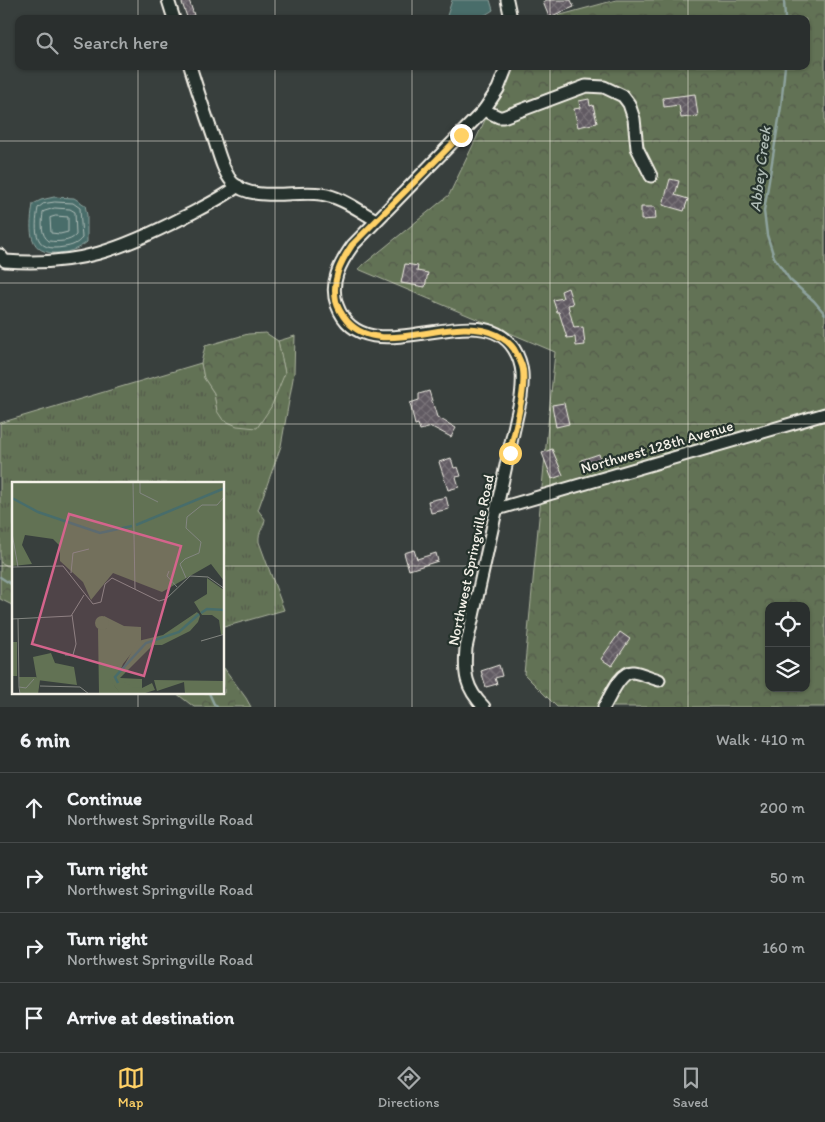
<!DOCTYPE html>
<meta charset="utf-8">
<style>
body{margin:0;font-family:Itim,sans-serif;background:#323736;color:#f1f3f6}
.controls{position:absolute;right:15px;bottom:15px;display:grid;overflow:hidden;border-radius:10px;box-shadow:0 1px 4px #0004}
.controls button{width:45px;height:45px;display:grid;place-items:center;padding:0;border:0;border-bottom:1px solid #464a4a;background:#2a2f2e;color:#f1f3f6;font:25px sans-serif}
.stop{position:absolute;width:15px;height:15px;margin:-11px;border:4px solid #ffd166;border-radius:50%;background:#fff}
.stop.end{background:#ffd166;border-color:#fff;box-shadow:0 1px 5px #0008}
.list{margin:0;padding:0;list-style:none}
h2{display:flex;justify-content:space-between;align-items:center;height:65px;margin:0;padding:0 20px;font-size:21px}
h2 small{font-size:16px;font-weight:400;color:#a5a9aa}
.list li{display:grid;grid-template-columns:32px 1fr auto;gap:15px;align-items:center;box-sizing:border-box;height:70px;padding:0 20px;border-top:1px solid #464a4a}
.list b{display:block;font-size:19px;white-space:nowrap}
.list p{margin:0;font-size:16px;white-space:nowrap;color:#a5a9aa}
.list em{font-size:16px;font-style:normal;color:#a5a9aa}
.icon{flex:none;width:28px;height:28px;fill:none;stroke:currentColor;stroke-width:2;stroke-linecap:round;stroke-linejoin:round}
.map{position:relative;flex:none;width:825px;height:707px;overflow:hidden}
.search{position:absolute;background:#2a2f2e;box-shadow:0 1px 4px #0004;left:15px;right:15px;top:15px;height:55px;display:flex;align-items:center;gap:12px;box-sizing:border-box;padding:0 18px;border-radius:10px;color:#a5a9aa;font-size:19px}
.sheet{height:345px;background:#2a2f2e}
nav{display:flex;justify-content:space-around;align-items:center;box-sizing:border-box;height:70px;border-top:1px solid #464a4a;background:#2a2f2e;font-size:14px;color:#a5a9aa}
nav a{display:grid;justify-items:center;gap:2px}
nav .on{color:#ffd166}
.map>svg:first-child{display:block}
</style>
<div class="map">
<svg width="825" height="707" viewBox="0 0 825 707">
<defs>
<pattern id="grass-tufts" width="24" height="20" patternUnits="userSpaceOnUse" patternTransform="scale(1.25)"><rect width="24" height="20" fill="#627254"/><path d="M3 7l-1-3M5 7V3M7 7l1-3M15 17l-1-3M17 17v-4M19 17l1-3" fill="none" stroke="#545b4c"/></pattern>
<pattern id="forest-crowns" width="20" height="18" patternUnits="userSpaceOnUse" patternTransform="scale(1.25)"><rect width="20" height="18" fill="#627254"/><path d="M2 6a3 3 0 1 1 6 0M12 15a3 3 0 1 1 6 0" fill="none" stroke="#545b4c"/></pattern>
<pattern id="building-cross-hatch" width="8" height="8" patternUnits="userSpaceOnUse" patternTransform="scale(1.25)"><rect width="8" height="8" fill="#615a62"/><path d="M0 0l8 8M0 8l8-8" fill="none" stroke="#787278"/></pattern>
</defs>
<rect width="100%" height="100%" fill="#383f3d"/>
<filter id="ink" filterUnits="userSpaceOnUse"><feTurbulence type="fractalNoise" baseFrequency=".02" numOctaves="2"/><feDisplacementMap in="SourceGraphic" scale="10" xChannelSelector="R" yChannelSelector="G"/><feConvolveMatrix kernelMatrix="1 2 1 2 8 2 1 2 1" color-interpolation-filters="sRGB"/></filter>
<g filter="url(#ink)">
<path fill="url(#grass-tufts)" stroke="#abb29e" d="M295,336L294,373L281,446L258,510L265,519C264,529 258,530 259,542L284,610L224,627V483H14V566H8L0,562V423L201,363L204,378L214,393L217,411L285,373L278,341Z"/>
<g fill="url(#forest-crowns)" stroke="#abb29e" fill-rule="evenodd">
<path d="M616,0H825V707H557L524,674L555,352L358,269L449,195L511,66H806V19H546ZM769,606H806V688H769Z"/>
<polygon points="266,333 278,341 285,373 271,407 257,428 237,426 223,420 217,411 214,393 204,378 201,363 205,346 248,334"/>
<polygon points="0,562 7,566 14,566 14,606 0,599"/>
<polygon points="224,668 246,698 251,707 194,707 176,693 224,693"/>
</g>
<g fill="#486d6b" stroke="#8da29d">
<path d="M452,0H490L493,10C476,22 466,19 446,19Z"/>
<path d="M54,197L74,198L85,205L87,215V242C77,250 67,253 54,253C26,252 30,225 33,204L41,200Z"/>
</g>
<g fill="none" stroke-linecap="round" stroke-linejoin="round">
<g stroke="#afbcb6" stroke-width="1">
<path d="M55,202L73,203L80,208L82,238C77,244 72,246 64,247C34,253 34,231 38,208L43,204Z"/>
<path d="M55,208L70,209L75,212L76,235C70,242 58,242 49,241C40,235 42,222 43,212Z"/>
<polygon points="56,216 68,217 68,232 60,234 51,233 50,218"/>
</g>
<g stroke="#8da29d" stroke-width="2.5">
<polyline points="784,0 785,19"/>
<polyline points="785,66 781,107 764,211 767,235 774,257 790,280 814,301 825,314"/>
<polyline points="0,577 14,586"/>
<polyline points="209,693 214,704 217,707"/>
</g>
</g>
<g fill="url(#building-cross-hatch)" stroke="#f4f1e8">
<polygon points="181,0 189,0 194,15 187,17"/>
<polygon points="547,0 571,0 574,7 549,17 543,2"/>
<polygon points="695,94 698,116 681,118 679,105 664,107 663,98"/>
<polygon points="589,99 590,106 593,105 594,109 597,123 578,127 574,109 580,108 579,101"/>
<polygon points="670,179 679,181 675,195 688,199 684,211 663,205"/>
<polygon points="641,207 655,207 656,219 641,220"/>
<polygon points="405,264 418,266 417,271 428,273 425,287 401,283"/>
<polygon points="568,288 573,304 568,305 569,309 574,328 583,327 585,345 576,346 575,337 567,338 559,312 557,312 553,300 563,298 561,291"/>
<polygon points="429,391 437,417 456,428 451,437 432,427 420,430 418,424 415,425 410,403 419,400 419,394"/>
<polygon points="564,403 569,424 556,427 552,405"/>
<polygon points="552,449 563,475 552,479 542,453"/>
<polygon points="599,454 602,466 584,471 581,460"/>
<polygon points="451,458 454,468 458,467 461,476 456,477 459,487 448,490 439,462"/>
<polygon points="446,497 449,509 431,513 428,501"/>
<polygon points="414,550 417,559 436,553 438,561 409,570 404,553"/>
<polygon points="620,632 630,639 612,666 601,659"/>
<polygon points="499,665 502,676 495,678 497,684 486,687 481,671"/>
</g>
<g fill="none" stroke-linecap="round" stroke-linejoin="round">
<defs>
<g id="minor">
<polyline points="168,0 174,19"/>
<polyline points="507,0 511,19"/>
<path d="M190,66C197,89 205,113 213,136C218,150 222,170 232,182C251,203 296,190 321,194C342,197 359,211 376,220"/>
<polyline points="484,110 499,117 503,117 586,86 604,87 623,96 629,104 634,119 637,148 651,176"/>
<path d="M0,255L5,261C77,267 122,249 184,217C203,207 221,199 238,186"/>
<polyline points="497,509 825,414"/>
<path d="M484,707C465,688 464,673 466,648L521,397C523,380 524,365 514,349C478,291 364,380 337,305C329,283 340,263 353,245L484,110L498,89L507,66"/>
<path d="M604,707C610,697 620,671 633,672C641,673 651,678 659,680"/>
</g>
</defs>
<use href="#minor" stroke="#f4f1e8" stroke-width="15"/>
<use href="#minor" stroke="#26332d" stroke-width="11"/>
</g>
</g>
<g fill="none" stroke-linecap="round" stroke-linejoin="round" filter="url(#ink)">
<path stroke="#ffd166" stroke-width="6" d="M461,135L352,245C340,263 332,279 336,301C338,309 342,315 347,321C382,361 452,312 497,335C505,339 509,342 514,349C518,356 522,363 523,370C526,393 514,430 510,453"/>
</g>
<path fill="none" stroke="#f4f1e8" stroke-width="1" stroke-opacity="0.55" d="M138,0V19M275,0V19M412,0V19M550,0V19M688,0V19M138,66V483M275,66V707M412,66V707M550,66V707M688,66V707M0,141H825M0,283H825M0,424H825M0,566H14M224,566H825M138,693V707"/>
<g text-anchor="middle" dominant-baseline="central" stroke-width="4.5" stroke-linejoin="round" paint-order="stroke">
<g font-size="15" fill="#f4f1e8" stroke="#26332d">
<text transform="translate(657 447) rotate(-16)">Northwest 128th Avenue</text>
<text transform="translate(471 560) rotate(-78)">Northwest Springville Road</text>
</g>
<g font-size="16" font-style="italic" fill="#afbcb6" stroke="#26332d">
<text transform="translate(760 169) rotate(-83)">Abbey Creek</text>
</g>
</g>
<g transform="translate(12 482)">
<rect width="212" height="212" fill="#383f3d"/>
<path d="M86,131L112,144L129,145V159L111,182L102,203L109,212H87L86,147L95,146L92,134ZM7,195H24L28,198L26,212H8Z" fill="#627254"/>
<path d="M0,0H212V99L199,82L150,110L101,91L79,118L71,100L48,79V64L41,57L13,53L10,63L20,82L0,84ZM195,96L212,108V151L209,153L207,138L200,133H190L182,120L195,112ZM185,130L188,134L186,140L178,149L150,163H141L108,196L130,197V212H109L98,196L110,187L126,159L151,153ZM83 141a7 7 0 1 1 14 0a7 7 0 1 1-14 0ZM0,160H5V194H0ZM39,171L43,181L62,185L65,203L25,198L21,175Z" fill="#627254"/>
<path d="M97,197L110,198L120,205L130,206L140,201L143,208L130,212H100L107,210ZM142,198L212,199V212H173L172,200L145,209Z" fill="#627254"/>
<path fill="none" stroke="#486d6b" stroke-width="2.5" d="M0,16L26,30L88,51L120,44M124,43L213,6M189,131L195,127L213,128M106,201L103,195L134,161L167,150L187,132"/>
<path fill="none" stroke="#838681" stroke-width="1" d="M121,0L123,107M128,0V11L146,20M0,51L6,85M0,85L51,84L81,122L89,120L93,102L100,96L147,119L154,117L178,94L196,95L213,107M157,89L155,94L165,105M59,91L61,71L77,67M174,96L168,82L173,77L187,71L189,60L174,46L175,35L190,23H205L213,14M0,137L59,134L72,113M6,137L7,205M189,159L213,152M53,173H61L64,162L60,133M28,204L68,205L77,212M8,212L7,205L14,206L22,197"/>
<path fill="#d4648c" fill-opacity="0.15" stroke="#d4648c" stroke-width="2.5" d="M57,32L169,64L132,194L20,162Z"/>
<rect width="212" height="212" fill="none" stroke="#f4f1e8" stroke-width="2.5"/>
</g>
</svg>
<div class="controls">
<button><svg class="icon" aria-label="locate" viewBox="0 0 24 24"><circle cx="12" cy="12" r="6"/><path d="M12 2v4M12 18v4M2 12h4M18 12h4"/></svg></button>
<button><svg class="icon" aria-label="layers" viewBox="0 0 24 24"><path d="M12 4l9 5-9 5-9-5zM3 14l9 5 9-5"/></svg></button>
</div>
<div class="stop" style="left:510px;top:453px"></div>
<div class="stop end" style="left:461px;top:135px"></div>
<div class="search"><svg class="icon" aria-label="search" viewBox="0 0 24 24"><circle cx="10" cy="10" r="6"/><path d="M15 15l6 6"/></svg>Search here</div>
</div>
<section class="sheet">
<h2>6 min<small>Walk · 410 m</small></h2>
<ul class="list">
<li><svg class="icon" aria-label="ahead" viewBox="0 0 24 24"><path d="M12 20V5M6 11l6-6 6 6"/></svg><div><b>Continue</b><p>Northwest Springville Road</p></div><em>200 m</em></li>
<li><svg class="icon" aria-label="right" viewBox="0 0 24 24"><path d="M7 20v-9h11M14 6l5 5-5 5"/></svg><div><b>Turn right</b><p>Northwest Springville Road</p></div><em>50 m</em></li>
<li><svg class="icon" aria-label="right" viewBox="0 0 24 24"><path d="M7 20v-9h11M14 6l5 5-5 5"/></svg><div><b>Turn right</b><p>Northwest Springville Road</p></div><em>160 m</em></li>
<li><svg class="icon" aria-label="arrive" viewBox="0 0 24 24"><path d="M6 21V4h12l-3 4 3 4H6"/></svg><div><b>Arrive at destination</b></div></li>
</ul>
</section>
<nav>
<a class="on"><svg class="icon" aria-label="map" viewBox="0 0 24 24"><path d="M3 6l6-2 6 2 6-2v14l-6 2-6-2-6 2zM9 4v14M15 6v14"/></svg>Map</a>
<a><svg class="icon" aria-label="directions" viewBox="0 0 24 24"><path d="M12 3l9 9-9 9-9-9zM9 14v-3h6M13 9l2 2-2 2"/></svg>Directions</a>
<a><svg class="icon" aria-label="saved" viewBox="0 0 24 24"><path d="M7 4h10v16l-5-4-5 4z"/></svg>Saved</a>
</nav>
